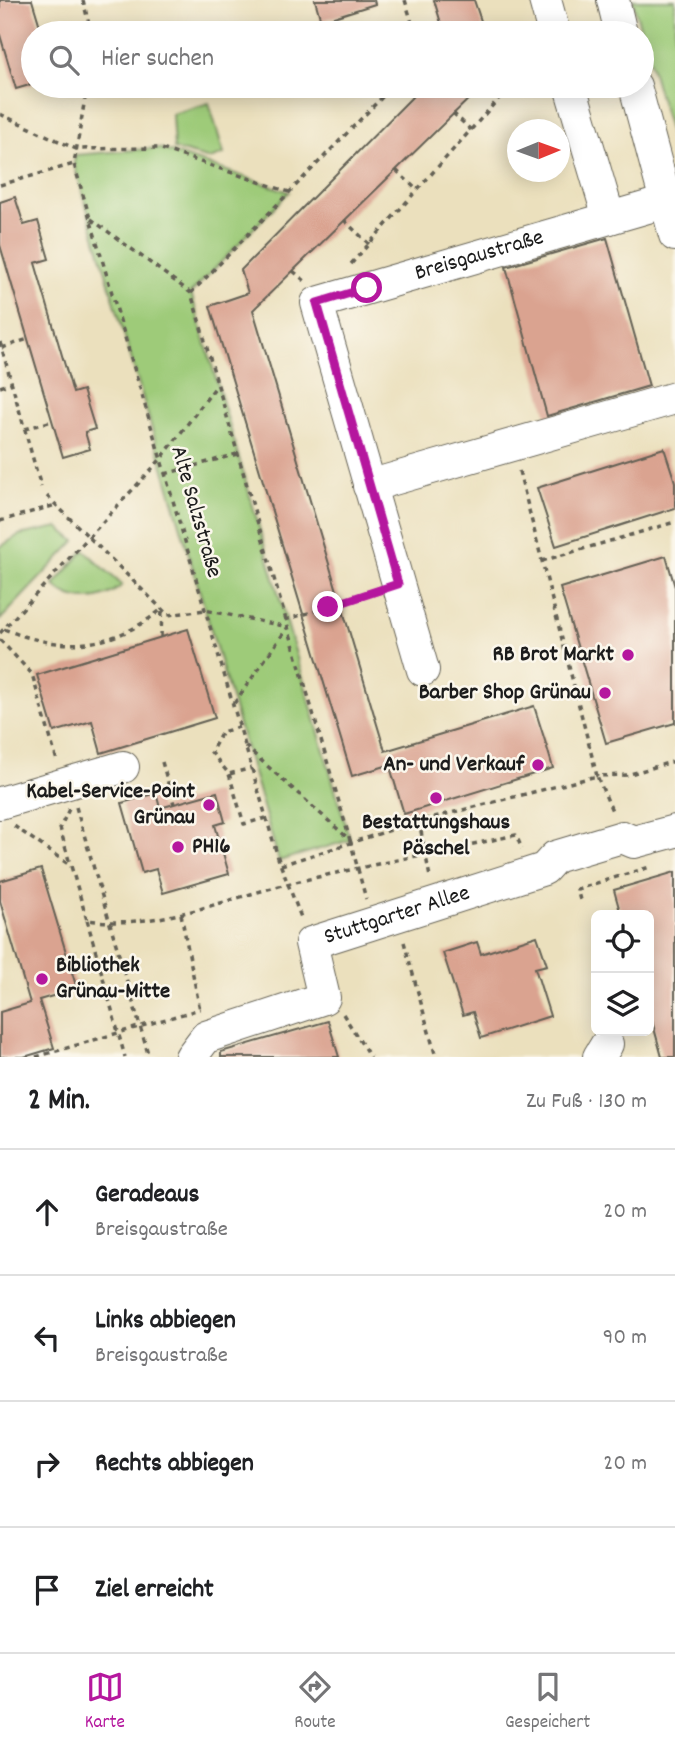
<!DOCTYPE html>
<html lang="de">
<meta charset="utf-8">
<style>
body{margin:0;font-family:Dekko,sans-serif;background:#f6f6f6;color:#202124}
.controls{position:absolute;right:21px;bottom:21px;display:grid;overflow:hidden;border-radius:10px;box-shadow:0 4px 18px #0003}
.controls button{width:63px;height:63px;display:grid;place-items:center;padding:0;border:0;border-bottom:2px solid #e0e0e0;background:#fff;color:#202124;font:35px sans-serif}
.compass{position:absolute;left:507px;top:119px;width:63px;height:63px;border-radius:50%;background:#fff;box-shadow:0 4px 18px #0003;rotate:89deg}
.stop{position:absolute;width:21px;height:21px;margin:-16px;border:5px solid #b5179e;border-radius:50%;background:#fff}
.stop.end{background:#b5179e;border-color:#fff;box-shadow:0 2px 7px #0008}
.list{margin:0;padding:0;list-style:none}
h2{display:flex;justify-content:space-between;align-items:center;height:91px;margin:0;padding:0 28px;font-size:30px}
h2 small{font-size:23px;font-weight:400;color:#757577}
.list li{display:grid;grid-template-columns:46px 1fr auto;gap:21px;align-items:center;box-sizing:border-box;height:126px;padding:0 28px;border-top:2px solid #e0e0e0}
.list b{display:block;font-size:26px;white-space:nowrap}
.list p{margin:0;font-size:23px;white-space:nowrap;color:#757577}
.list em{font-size:23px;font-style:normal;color:#757577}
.icon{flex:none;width:38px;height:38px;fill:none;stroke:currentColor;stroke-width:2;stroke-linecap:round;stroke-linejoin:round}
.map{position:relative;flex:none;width:675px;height:1057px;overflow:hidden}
.search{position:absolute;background:#fff;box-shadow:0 4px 18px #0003;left:21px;right:21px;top:21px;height:77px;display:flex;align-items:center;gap:18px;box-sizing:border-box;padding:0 24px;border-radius:38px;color:#757577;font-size:26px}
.sheet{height:595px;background:#fff}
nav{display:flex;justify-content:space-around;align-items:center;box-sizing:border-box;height:98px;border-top:2px solid #e0e0e0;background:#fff;font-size:19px;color:#757577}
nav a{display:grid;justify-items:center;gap:4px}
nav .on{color:#b5179e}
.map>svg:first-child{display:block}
</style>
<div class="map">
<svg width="675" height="1057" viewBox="0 0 675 1057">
<rect width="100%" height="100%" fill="#fbf7ec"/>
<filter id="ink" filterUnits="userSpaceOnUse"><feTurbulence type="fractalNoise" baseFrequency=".0143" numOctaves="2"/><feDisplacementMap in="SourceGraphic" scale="14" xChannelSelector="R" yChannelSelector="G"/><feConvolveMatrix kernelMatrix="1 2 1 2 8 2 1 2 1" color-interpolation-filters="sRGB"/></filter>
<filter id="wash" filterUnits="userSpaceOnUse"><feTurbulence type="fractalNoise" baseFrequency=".00686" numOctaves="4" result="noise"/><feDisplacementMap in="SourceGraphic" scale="28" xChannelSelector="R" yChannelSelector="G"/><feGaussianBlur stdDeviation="1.57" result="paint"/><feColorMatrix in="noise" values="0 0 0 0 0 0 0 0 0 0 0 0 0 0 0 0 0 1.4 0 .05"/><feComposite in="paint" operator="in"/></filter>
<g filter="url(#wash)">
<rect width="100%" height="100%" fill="#ebe0bd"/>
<g fill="#9ecb79" stroke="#5d744a" stroke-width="2">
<polygon points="633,0 675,0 675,151 635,9"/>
<polygon points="209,103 224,154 210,159 174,149 172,114"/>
<polygon points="159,148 289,192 191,293 350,840 279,861 74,164 75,155"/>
<polygon points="58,527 75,541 0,620 0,547 19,535"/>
<path d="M84,550L122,585C103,603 72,604 54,585Z"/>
</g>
<g id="blocks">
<g fill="#daa390">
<polygon points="0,0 32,0 42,33 33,33 33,84 16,89 0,35"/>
<polygon points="315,0 374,0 375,4 321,21"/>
<polygon points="434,0 474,0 485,33 444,33"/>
<polygon points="423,86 482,86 253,310 385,751 534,706 546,744 553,768 404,814 388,760 389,765 352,776 210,306 248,293 241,270"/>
<polygon points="15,197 24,225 38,221 49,259 35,263 73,393 83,390 95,429 85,432 90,449 63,457 0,245 0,202"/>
<polygon points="607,238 649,386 547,416 506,267"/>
<polygon points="664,448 675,482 675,508 556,546 537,488"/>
<polygon points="666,556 675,587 675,723 606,743 560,588"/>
<polygon points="188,629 215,718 101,753 92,721 54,732 37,675"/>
<polygon points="217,792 225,822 215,825 229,874 163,893 156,869 142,873 122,803 156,793 160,808"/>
<polygon points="41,869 77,989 39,1000 54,1048 24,1057 0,1057 0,1012 30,1003 0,901 0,881"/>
<polygon points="675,872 675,1057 662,1057 649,1010 649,915 621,915 614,890"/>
<polygon points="537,936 547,965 535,968 550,1016 481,1038 473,1012 463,1015 443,953 477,942 481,954"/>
<polygon points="328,1021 339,1057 221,1057 221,1052"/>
</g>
</g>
</g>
<g filter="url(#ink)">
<use href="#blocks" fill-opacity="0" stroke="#646154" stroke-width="2"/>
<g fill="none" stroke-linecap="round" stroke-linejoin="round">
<defs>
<g id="minor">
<polyline points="545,0 554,33"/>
<polyline points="613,0 621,33"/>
<polyline points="570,86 609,218"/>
<polyline points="635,86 675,235"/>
<polyline points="369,486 675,398"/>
<path id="s1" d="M423,670L317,303L665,202"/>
<polyline points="0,803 123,767"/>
<path id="s2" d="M191,1057L206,1037L324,998L311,943L544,869L555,857L622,837L634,842L675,831"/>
<polyline points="599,1057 607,1044"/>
</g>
</defs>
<use href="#minor" stroke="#646154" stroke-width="34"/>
<g stroke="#646154" stroke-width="3.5" stroke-dasharray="5 5" stroke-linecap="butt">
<polyline points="83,0 91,33"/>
<polyline points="405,0 415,33"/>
<polyline points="87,86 74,164 279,861 302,920"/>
<polyline points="453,113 471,130"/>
<polyline points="0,114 76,149 159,148 289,192"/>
<polyline points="396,170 417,190"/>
<polyline points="0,185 74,164"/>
<polyline points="91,219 191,293"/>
<polyline points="344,220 369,244"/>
<polyline points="351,264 510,86"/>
<polyline points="293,271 305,281"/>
<polyline points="0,342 41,487"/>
<polyline points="2,348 28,339"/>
<polyline points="0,387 12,383"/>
<polyline points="25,429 52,421"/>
<polyline points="519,471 597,776 627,775 675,761"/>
<polyline points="165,474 237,454"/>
<polyline points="47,496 168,615 205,610 288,627 233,705"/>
<polyline points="0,521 56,505"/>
<polyline points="542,561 675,522"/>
<polyline points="328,607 372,593"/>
<polyline points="285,620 315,611"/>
<path d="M4,629C62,653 113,649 162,609"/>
<polyline points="0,633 161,459 217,385"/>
<polyline points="161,637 162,609"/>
<polyline points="0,640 32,674 57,761"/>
<polyline points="239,727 222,732 211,752 229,774 252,768"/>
<polyline points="245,746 350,840 191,293 393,86"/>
<polyline points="162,762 174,804"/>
<polyline points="229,774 244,824 266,818"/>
<polyline points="76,807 149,1057"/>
<polyline points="69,809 60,828 70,864"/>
<polyline points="419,821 430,877"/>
<path d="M14,826L71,866L87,920C157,930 225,899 291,883C366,866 441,851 516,835L522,849"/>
<polyline points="350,840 366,899"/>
<polyline points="281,865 419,821 597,776 613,813"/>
<polyline points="580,900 577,889 650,867"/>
<polyline points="181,914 200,1010"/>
<polyline points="87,920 125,1057"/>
<polyline points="404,942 436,1057"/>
<polyline points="343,1014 370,1057"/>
<polyline points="36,1057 200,1009"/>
</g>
<use href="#minor" stroke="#fff" stroke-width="32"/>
</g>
</g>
<g fill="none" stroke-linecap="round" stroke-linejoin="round" filter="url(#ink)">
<polyline stroke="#b5179e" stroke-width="9" points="328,607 398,584 317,303 367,288"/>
</g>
<g fill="#b5179e" stroke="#fbf7ec" stroke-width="2.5">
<circle cx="628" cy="655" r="7"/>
<circle cx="605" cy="693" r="7"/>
<circle cx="538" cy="765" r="7"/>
<circle cx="436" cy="798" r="7"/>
<circle cx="209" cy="805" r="7"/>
<circle cx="178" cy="847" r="7"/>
<circle cx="42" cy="979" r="7"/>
</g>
<g text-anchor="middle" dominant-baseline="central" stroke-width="5" stroke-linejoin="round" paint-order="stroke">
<g font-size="23" fill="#1c1c1c" stroke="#fbf7ec">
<text stroke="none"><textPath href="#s1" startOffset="551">Breisgaustraße</textPath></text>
<text transform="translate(195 512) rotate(74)">Alte Salzstraße</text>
<text stroke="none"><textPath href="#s2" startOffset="296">Stuttgarter Allee</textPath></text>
</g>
<g font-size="23" font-weight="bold" fill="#1c1c1c" stroke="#fbf7ec" text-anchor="end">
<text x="614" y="655">RB Brot Markt</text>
<text x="591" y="693">Barber Shop Grünau</text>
<text x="524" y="765">An- und Verkauf</text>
<text x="195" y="792">Kabel-Service-Point<tspan x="195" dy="26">Grünau</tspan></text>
<text x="436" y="823" text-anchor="middle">Bestattungshaus<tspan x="436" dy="26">Päschel</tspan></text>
<text x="192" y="847" text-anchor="start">PH16</text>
<text x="56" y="966" text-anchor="start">Bibliothek<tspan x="56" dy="26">Grünau-Mitte</tspan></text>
</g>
</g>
</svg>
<div class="controls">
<button><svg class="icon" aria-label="locate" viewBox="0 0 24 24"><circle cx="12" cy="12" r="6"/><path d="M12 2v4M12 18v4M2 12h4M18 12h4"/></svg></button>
<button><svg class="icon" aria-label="layers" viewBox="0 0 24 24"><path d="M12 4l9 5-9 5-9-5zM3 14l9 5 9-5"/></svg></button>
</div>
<svg class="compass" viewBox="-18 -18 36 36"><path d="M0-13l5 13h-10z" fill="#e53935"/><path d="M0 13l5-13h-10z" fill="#757577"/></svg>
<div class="stop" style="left:367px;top:288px"></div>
<div class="stop end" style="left:328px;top:607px"></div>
<div class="search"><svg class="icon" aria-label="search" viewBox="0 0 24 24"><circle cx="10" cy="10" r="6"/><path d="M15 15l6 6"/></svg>Hier suchen</div>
</div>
<section class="sheet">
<h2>2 Min.<small>Zu Fuß · 130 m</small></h2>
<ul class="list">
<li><svg class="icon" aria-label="ahead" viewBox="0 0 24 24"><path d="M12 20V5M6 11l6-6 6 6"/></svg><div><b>Geradeaus</b><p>Breisgaustraße</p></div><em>20 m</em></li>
<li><svg class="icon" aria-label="left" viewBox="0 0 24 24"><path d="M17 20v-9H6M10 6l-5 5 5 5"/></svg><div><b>Links abbiegen</b><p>Breisgaustraße</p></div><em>90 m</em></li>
<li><svg class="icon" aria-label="right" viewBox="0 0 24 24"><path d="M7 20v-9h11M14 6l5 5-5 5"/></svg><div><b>Rechts abbiegen</b></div><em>20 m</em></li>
<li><svg class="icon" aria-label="arrive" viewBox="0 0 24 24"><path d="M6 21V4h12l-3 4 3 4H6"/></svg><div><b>Ziel erreicht</b></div></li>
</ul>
</section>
<nav>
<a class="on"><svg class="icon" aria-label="map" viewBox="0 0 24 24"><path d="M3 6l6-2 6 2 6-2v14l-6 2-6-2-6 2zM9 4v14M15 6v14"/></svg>Karte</a>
<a><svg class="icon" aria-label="directions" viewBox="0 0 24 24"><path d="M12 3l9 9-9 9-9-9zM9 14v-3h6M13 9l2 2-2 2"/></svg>Route</a>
<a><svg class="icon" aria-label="saved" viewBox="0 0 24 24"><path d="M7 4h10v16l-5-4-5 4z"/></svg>Gespeichert</a>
</nav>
